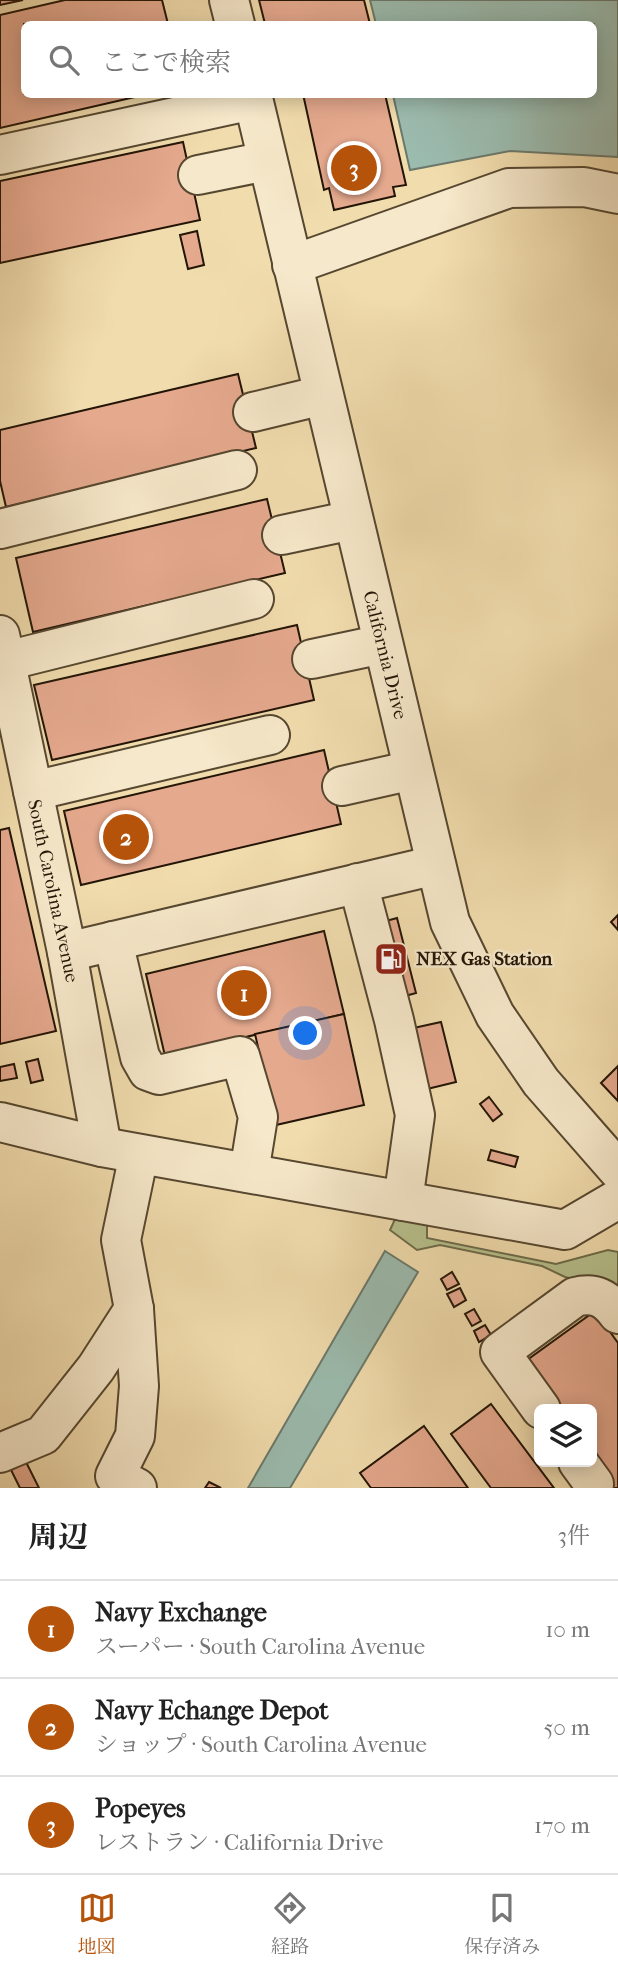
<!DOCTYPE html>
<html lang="ja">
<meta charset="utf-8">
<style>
body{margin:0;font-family:"IM FELL French Canon","Noto Serif JP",serif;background:#f6f6f6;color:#222}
.controls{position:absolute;right:21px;bottom:21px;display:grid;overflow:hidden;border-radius:10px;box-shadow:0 4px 18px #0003}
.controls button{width:63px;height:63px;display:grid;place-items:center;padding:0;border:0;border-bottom:2px solid #e0e0e0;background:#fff;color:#222;font:35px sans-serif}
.you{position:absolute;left:306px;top:1034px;width:24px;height:24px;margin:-18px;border:5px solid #fff;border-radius:50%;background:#1a73e8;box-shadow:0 0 0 10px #1a73e833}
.badge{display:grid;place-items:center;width:46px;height:46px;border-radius:50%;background:#b45309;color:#fff;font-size:23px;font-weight:700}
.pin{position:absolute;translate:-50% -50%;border:4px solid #fff;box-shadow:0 2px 7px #0006}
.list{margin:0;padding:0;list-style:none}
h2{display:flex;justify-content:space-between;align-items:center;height:91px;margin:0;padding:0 28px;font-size:30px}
h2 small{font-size:23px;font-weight:400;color:#767676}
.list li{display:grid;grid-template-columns:46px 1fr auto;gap:21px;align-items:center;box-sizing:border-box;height:98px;padding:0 28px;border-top:2px solid #e0e0e0}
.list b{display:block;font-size:26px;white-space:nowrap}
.list p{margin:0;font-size:23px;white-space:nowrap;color:#767676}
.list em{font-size:23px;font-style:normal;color:#767676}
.icon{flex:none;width:38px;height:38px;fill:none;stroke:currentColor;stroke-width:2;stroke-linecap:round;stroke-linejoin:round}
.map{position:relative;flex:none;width:618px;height:1488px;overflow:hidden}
.search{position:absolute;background:#fff;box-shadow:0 4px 18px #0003;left:21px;right:21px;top:21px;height:77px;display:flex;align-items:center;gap:18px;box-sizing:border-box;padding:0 24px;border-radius:10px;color:#767676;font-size:26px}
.sheet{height:385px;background:#fff}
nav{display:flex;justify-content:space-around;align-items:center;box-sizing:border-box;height:98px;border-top:2px solid #e0e0e0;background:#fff;font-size:19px;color:#767676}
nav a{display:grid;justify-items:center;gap:4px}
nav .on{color:#b45309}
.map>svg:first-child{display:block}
</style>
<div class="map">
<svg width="618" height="1488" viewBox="0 0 618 1488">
<rect width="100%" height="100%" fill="#f1dcad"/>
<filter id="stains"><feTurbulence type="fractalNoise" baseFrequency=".00286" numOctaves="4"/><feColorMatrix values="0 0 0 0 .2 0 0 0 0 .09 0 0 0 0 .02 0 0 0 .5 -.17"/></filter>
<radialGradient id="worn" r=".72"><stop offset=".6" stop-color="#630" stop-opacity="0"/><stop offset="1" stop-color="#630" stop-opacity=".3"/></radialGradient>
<polygon fill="#b7c18d" stroke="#6d6b4a" stroke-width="2" points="397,1215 427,1222 427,1238 556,1264 608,1250 618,1252 618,1290 565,1277 542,1266 440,1245 417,1250 390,1230"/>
<g fill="#9bbbae" stroke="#6b796b" stroke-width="2">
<polygon points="370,0 618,0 618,157 510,151 410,170 393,95 594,94 594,24 376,24"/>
<polygon points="385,1251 418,1272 290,1488 248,1488"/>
</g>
<g fill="#e5a98e" stroke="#231506" stroke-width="2">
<polygon points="0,0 23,0 0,5"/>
<polygon points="65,0 162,0 168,24 24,24 24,94 148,94 0,128 0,15"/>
<polygon points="259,0 364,0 370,24 265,24"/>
<polygon points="303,94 385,94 406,185 393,187 395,196 334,210 329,188 324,190"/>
<polygon points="183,142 200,220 0,263 0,181"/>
<polygon points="197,231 204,265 188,269 180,235"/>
<polygon points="238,374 256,448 6,507 0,481 0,430"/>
<polygon points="267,499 285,573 33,632 16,558"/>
<polygon points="297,625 314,700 52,760 34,685"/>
<polygon points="324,750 341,824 81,885 64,811"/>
<polygon points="9,828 56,1031 0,1044 0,830"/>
<polygon points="618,915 618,930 611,922"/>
<polygon points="397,918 416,993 380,1003 360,928"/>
<polygon points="324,931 344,1014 165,1056 146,974"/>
<polygon points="344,1014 364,1105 276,1125 255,1034"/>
<polygon points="441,1022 456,1082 423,1090 409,1029"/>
<polygon points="38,1059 43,1080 31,1083 26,1062"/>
<polygon points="14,1064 17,1078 0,1081 0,1067"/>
<polygon points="618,1066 618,1101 601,1083"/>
<polygon points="489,1097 502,1114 493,1121 480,1104"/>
<polygon points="491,1150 518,1157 515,1167 488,1160"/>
<polygon points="452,1272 459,1284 447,1290 441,1279"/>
<polygon points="460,1288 466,1300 454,1307 447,1294"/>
<polygon points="474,1309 481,1321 472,1326 465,1314"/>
<polygon points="595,1311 618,1343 618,1488 613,1488 592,1458 592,1409 556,1409 523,1363"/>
<polygon points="485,1325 491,1335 479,1342 474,1331"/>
<polygon points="491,1404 554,1488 491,1488 451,1434"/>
<polygon points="424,1426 468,1488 371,1488 360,1473"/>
<polygon points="26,1462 39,1488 20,1488 11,1470"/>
<polygon points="209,1482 221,1488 205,1488"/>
</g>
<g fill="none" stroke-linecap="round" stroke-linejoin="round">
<defs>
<g id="minor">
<polyline points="229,0 235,24"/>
<polyline points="252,94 450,922 495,1015 541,1082 618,1170"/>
<polyline points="0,155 253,100"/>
<polyline points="198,175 267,161"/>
<polyline points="292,265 509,188 584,187 618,194"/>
<polyline points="253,412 323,395"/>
<polyline points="0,529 237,470"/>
<polyline points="282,535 353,520"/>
<polyline points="0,635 67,952 102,1147"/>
<polyline points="312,659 383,644"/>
<polyline points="6,661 254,599"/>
<polyline points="342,786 413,770"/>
<polyline points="33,791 270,735"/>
<polyline points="358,883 394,1020 415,1115 403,1201"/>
<polyline points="113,941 140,1057 148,1071 159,1075 240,1056 258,1117 249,1173"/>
<polyline points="67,952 436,865"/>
<polyline points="0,1122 102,1147 565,1230 618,1199"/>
<path d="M541,1409L500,1352L575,1297C595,1292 606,1298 618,1314"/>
<polyline points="0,1453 43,1435 96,1368 134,1309"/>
<polyline points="578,1462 594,1484"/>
<polyline points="137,1488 115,1476 135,1436 139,1386 134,1309 121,1240 139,1154"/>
</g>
</defs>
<use href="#minor" stroke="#564730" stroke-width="42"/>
<use href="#minor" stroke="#f6e8ca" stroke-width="38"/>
</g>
<defs>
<symbol id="fuel-square" viewBox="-11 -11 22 22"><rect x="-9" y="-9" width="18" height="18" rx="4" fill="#8f2418" stroke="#f6e8ca"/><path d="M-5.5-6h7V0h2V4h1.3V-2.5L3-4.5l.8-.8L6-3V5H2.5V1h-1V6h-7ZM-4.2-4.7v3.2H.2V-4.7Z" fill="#fff"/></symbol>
</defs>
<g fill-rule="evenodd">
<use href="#fuel-square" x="372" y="940" width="38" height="38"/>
</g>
<g text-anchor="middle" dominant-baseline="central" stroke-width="5" stroke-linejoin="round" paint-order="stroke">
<g font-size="19" fill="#231506" stroke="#f6e8ca">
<text transform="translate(385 655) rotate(76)">California Drive</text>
<text transform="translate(53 891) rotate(78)">South Carolina Avenue</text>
</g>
<g font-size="19" font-weight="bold" fill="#231506" stroke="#f6e8ca" text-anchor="start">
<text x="416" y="959">NEX Gas Station</text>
</g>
</g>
<rect width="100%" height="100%" filter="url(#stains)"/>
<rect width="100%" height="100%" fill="url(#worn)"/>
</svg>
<div class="controls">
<button><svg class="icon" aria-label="layers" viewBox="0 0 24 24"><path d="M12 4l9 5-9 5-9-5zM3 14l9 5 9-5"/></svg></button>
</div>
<div class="you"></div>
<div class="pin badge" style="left:244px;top:993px">1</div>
<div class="pin badge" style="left:126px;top:837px">2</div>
<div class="pin badge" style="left:354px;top:168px">3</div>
<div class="search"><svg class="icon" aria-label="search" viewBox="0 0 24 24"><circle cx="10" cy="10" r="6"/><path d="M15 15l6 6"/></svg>ここで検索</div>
</div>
<section class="sheet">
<h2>周辺<small>3件</small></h2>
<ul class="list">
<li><span class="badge">1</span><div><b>Navy Exchange</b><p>スーパー · South Carolina Avenue</p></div><em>10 m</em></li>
<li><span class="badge">2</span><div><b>Navy Echange Depot</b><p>ショップ · South Carolina Avenue</p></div><em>50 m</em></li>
<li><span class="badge">3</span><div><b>Popeyes</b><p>レストラン · California Drive</p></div><em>170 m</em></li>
</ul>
</section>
<nav>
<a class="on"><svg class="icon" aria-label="map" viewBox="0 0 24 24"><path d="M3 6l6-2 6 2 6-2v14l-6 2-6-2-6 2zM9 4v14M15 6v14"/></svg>地図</a>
<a><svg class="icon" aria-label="directions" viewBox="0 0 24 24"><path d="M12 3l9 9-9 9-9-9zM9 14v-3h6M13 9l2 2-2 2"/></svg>経路</a>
<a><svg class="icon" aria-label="saved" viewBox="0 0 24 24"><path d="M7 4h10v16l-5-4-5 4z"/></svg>保存済み</a>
</nav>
